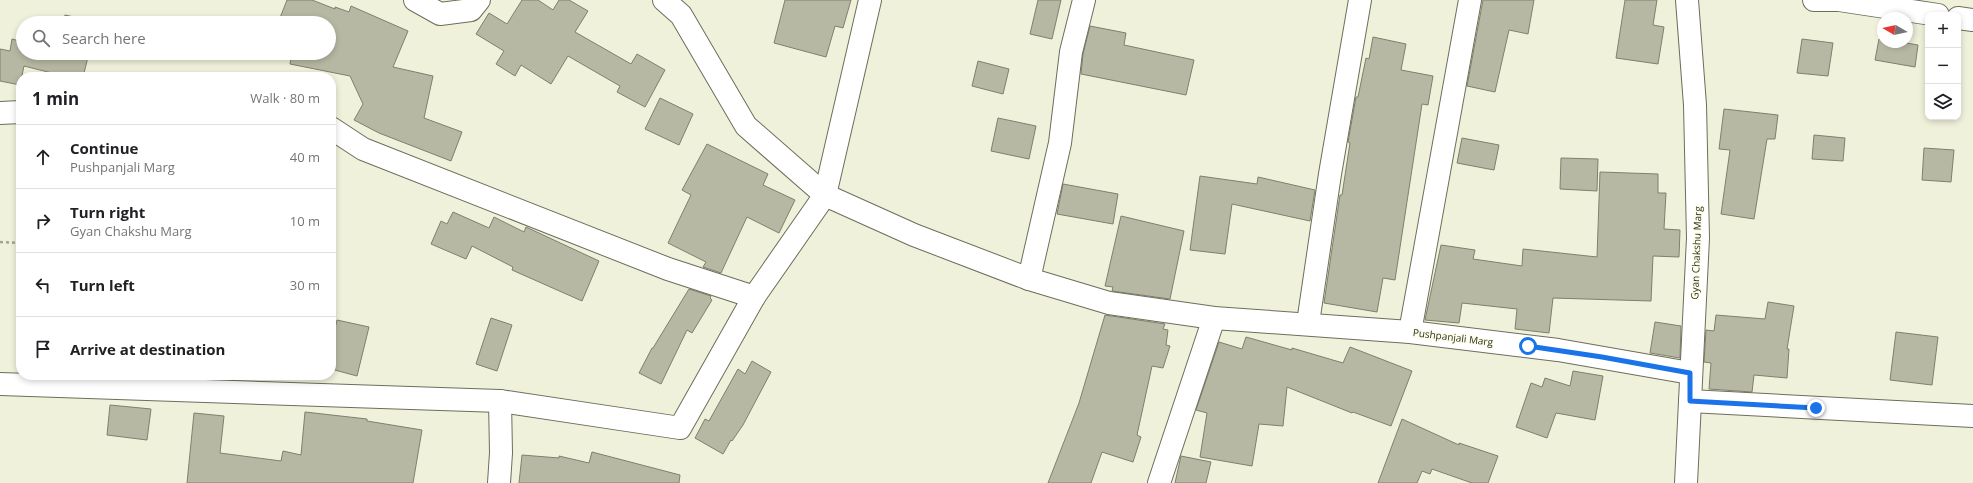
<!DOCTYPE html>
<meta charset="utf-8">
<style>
body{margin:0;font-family:"Open Sans",sans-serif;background:#f6f6f6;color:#202124}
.controls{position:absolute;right:12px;top:12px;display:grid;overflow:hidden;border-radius:8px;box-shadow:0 2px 6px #0003}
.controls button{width:36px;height:36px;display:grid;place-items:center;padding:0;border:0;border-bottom:1px solid #e0e0e0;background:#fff;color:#202124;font:20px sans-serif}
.compass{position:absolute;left:1877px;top:12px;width:36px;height:36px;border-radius:50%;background:#fff;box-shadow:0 2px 6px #0003;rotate:279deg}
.stop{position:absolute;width:12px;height:12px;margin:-9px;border:3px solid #1a73e8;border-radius:50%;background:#fff}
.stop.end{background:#1a73e8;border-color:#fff;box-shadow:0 1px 4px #0008}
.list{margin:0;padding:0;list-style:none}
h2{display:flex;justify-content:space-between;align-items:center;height:52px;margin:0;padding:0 16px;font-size:17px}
h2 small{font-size:13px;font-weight:400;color:#757577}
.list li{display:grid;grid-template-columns:26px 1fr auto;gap:12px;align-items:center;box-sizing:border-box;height:64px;padding:0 16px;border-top:1px solid #e0e0e0}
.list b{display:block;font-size:15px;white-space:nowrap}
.list p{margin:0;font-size:13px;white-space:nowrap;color:#757577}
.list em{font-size:13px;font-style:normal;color:#757577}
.icon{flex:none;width:22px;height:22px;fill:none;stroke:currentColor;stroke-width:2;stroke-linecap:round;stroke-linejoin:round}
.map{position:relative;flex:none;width:1973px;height:483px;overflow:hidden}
.search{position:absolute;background:#fff;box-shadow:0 2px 6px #0003;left:16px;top:16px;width:320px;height:44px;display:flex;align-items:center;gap:10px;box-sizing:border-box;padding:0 14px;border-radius:22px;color:#757577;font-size:15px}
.panel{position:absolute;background:#fff;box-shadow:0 2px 6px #0003;left:16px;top:72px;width:320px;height:308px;border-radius:16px}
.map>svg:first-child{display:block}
</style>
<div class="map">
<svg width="1973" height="483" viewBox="0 0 1973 483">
<rect width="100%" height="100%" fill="#eff1db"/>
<g fill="#b6b8a3" stroke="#7f806c">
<polygon points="287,0 312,0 335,9 335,7 349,12 351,6 408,31 393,67 433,76 424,118 462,132 451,161 379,133 354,120 363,104 350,76 290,64 292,53 329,53 329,23 278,23"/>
<polygon points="522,0 538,0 553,10 559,0 569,0 588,11 575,32 631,64 637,54 665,70 645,107 617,92 620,86 568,56 551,84 521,65 515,76 496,64 504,51 476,34 489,13 507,24"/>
<polygon points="785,0 851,0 843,28 835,26 826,57 774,43"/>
<polygon points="1038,0 1061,0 1052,39 1030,34"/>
<polygon points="1483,0 1534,0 1528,34 1509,30 1495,92 1467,86"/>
<polygon points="1625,0 1657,0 1653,25 1664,27 1658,64 1616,58"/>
<polygon points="65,15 96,22 96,23 63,23"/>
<polygon points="1090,26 1126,33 1124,45 1194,60 1186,95 1081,74 1083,54"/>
<polygon points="1373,37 1406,44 1401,70 1433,76 1428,105 1422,104 1395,280 1383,278 1377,312 1324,303 1340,195 1342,195 1350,143 1348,142 1356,97 1358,97 1366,58 1369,59"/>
<polygon points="12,39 23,42 23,53 89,53 83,77 68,77 24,66 20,85 0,81 0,49 10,51"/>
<polygon points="1802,39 1833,43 1828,76 1797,73"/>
<polygon points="1879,39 1883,39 1883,42 1901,42 1918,45 1915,67 1875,60"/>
<polygon points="978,61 1009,69 1003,94 972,86"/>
<polygon points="660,98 693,114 679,145 645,129"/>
<polygon points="1724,109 1778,115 1775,139 1767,139 1754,219 1721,214 1730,150 1719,149"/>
<polygon points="998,118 1036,126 1029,159 991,151"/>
<polygon points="1814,135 1845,138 1843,161 1812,159"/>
<polygon points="1462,138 1499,145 1494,170 1457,163"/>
<polygon points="707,144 768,174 763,185 795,200 779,233 747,217 721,273 703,267 706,262 668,243 691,195 682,190"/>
<polygon points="1924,148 1954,150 1951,182 1922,180"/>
<polygon points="1561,158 1598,159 1597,191 1560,189"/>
<polygon points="1600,172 1658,174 1658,193 1666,193 1664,229 1680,230 1679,257 1653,256 1651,301 1553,298 1549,333 1515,329 1517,309 1462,303 1459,323 1425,320 1441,245 1475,250 1473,259 1522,266 1523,249 1597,257"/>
<polygon points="1200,176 1257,184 1258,177 1315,190 1310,221 1232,204 1225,254 1190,250"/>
<polygon points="1063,184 1118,194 1113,224 1057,214"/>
<polygon points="453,212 489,228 494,217 524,232 526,227 599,261 582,301 512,270 513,267 472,246 466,259 431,244 441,221 447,224"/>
<polygon points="1121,216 1184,231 1170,299 1112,291 1113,287 1105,286"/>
<polygon points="689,289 711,296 710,298 712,300 692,333 687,330 661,384 639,373 652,348 653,348"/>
<polygon points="1768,302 1794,306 1787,349 1789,349 1787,378 1754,375 1752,392 1709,389 1711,363 1704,362 1706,330 1714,331 1716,315 1765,319"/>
<polygon points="1105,315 1165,324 1163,329 1168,330 1166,345 1170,346 1163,368 1152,366 1137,435 1141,437 1133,462 1102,452 1091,483 1048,483 1079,403"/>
<polygon points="491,318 512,325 497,371 476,364"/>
<polygon points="337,320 369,327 357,376 331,369 331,346"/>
<polygon points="1655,322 1681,326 1680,358 1650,353"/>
<polygon points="1896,332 1938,337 1932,385 1890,380"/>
<polygon points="1246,337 1292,350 1292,348 1343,363 1350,347 1412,371 1391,426 1353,412 1352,413 1287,387 1283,426 1259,424 1252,466 1200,457 1207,413 1196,410 1219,342 1242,349"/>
<polygon points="752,361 771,372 743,425 732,441 731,440 723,454 695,438 705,419 709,421 738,369 745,374"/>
<polygon points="1573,371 1603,376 1595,420 1556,413 1547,438 1516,427 1531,383 1542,387 1545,378 1570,386"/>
<polygon points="110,405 151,409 147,440 107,435"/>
<polygon points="305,412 367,419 367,421 422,430 413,483 187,483 194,413 224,416 220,453 281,461 283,451 301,455"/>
<polygon points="1402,419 1459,445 1459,443 1498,456 1488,483 1472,483 1432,469 1430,474 1422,471 1417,483 1378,483"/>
<polygon points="592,452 680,475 679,483 519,483 522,455 559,458 559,456 589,463"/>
<polygon points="1181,456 1211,462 1206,483 1175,483"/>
</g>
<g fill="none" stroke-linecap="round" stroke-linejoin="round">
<defs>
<g id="minor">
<polyline points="415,0 440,14 471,10 479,0"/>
<polyline points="664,0 681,15 746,126 825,195 914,235 1029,279 1109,303 1214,318 1410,332 1558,350 1690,373"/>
<polyline points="1814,0 1839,0 1938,15"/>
<polyline points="1958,18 1973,20"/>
<polyline points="0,113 21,112"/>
<polyline points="331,128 363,149 668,269 754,297"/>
<polyline points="1029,279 1060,143 1071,52 1084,0"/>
<polyline points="1308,323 1330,174 1360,0"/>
<polyline points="1410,332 1470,0"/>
<polyline points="0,384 500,401"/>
<polyline points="1690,401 1973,416"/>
<polyline points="499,483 501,453 500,401 680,428 754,297 825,195 870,0"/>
<polyline points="1159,483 1214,318"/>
<polyline points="1686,483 1698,238 1695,105 1687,0"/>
</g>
</defs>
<use href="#minor" stroke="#6d6e5b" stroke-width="24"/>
<polyline stroke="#a3a494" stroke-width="2.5" stroke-dasharray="3 3" stroke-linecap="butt" points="0,242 21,243"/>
<use href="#minor" stroke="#fff" stroke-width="22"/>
</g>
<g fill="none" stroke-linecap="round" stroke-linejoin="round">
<polyline stroke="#1a73e8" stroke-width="5" points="1528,346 1602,357 1690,373 1690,401 1816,408"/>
</g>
<g text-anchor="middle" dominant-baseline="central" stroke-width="3" stroke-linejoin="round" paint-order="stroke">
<g font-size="10" fill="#2f3028" stroke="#fdfee8">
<text transform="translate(1696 253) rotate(-88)">Gyan Chakshu Marg</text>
<text transform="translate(1453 337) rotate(7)">Pushpanjali Marg</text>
</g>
</g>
</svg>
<div class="controls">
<button>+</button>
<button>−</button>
<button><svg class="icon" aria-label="layers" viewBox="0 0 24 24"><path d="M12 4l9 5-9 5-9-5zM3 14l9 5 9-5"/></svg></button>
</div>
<svg class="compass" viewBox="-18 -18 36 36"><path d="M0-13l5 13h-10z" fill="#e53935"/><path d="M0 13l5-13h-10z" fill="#757577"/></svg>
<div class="stop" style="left:1528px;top:346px"></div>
<div class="stop end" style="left:1816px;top:408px"></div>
<div class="search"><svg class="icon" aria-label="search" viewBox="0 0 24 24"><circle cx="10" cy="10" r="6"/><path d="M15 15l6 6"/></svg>Search here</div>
<section class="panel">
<h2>1 min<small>Walk · 80 m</small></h2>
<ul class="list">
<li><svg class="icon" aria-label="ahead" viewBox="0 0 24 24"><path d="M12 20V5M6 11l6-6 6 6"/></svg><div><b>Continue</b><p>Pushpanjali Marg</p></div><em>40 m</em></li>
<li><svg class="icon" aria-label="right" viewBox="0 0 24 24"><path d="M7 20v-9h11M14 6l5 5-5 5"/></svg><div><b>Turn right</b><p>Gyan Chakshu Marg</p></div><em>10 m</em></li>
<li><svg class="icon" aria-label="left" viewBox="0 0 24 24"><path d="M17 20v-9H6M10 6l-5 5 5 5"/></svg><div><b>Turn left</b></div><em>30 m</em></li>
<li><svg class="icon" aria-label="arrive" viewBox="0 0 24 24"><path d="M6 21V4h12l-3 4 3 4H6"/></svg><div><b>Arrive at destination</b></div></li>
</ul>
</section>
</div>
